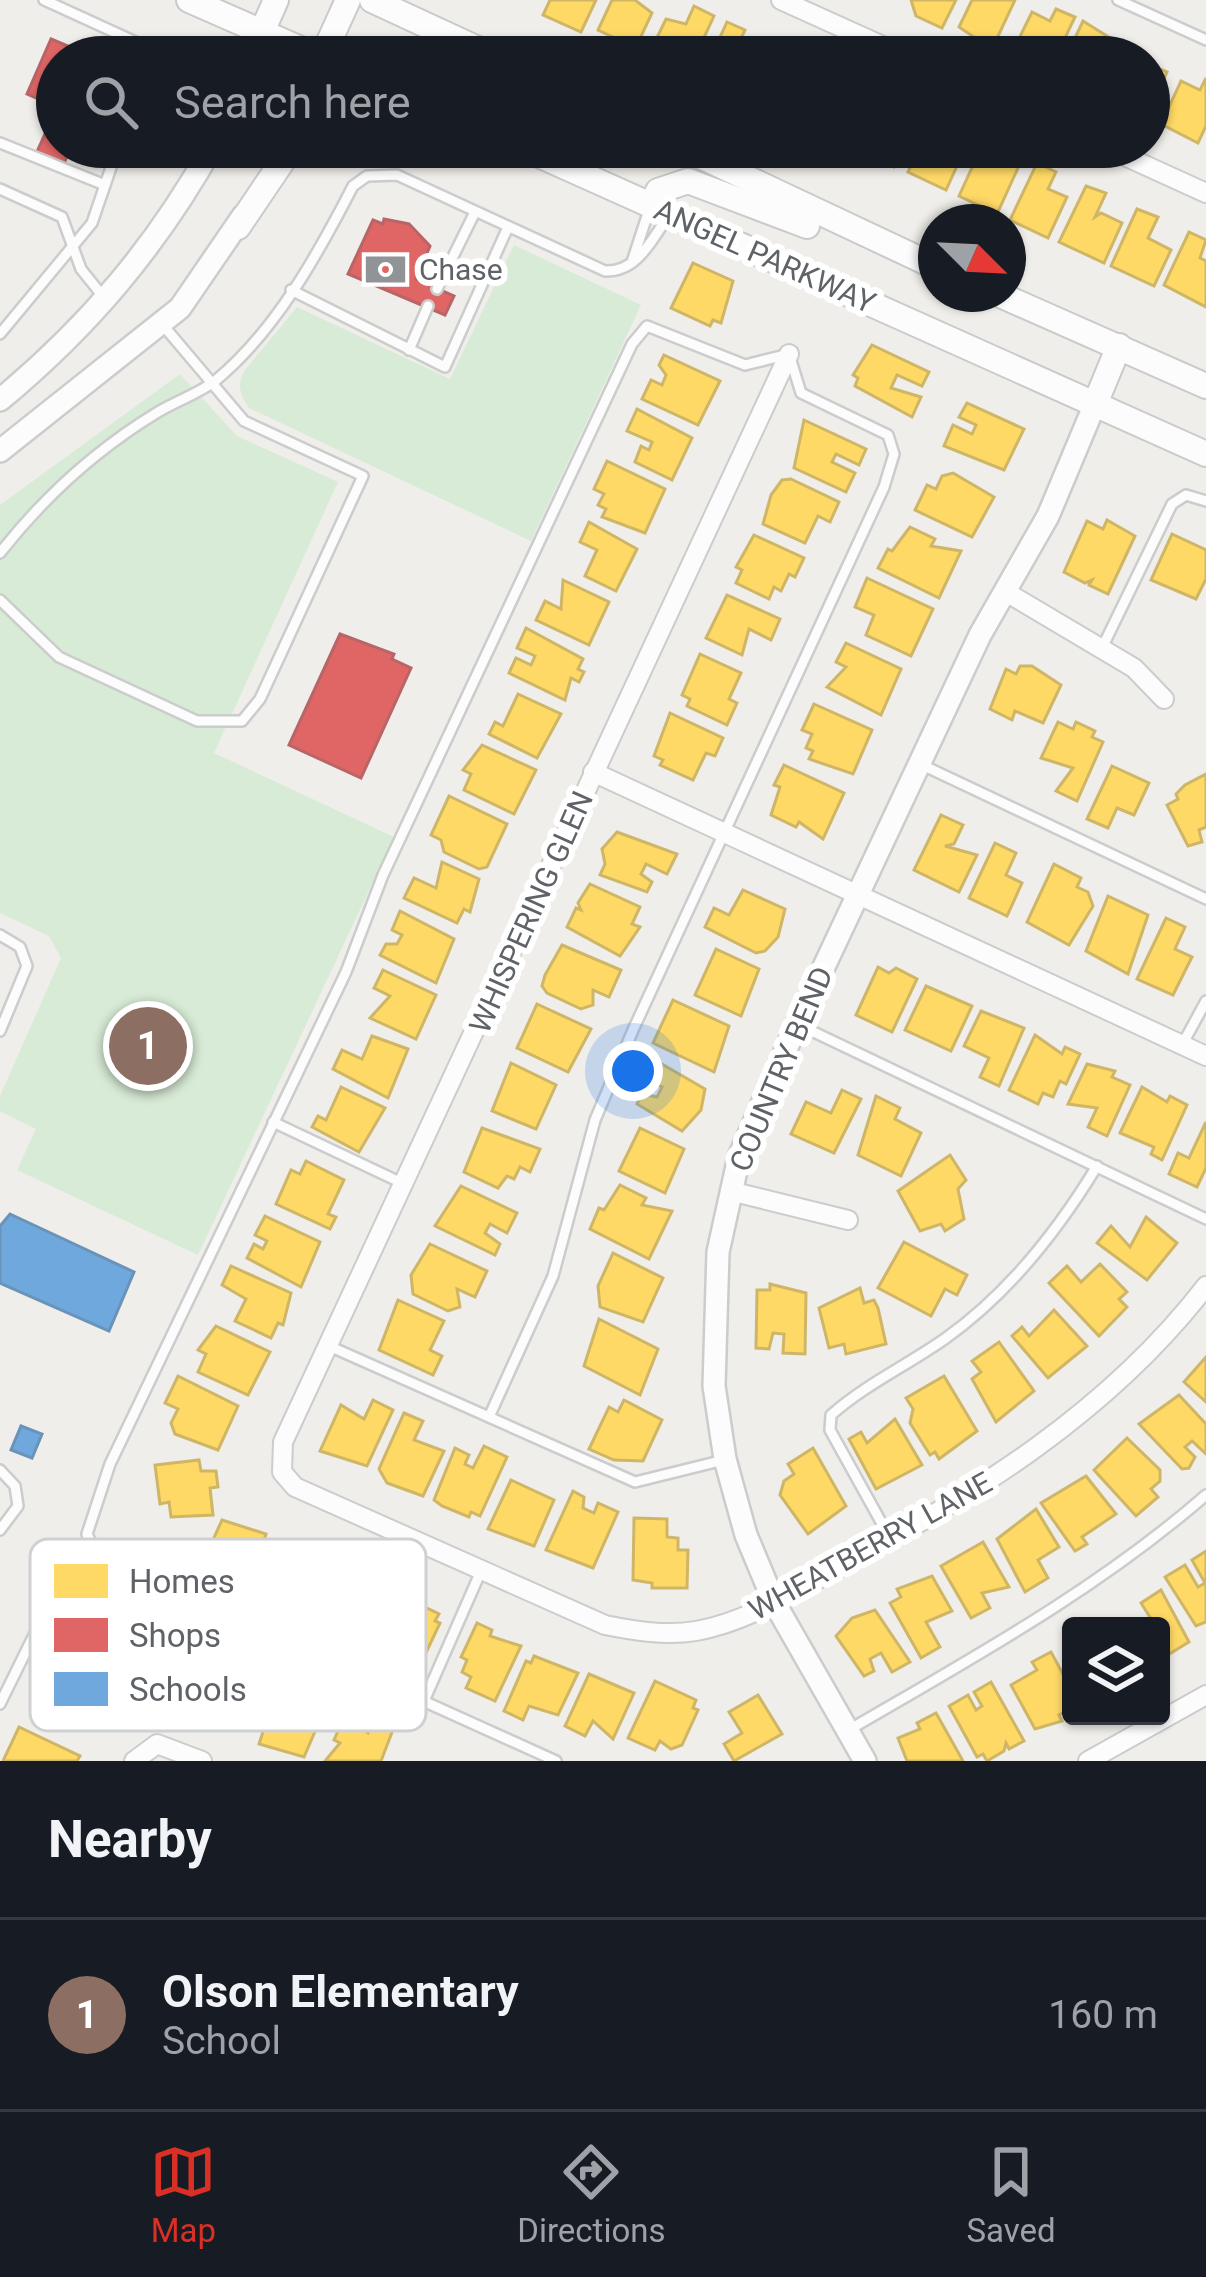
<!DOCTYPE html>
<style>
body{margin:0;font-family:Roboto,sans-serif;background:#20242c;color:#f1f3f6}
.controls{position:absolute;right:36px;bottom:36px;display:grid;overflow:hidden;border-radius:12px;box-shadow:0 3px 9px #0004}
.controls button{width:108px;height:108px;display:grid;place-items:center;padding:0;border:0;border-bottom:3px solid #363941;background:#171b24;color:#f1f3f6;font:60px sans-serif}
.compass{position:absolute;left:918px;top:204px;width:108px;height:108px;border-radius:50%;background:#171b24;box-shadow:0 3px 9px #0004;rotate:114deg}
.you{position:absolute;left:633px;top:1071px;width:42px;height:42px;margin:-30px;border:9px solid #fff;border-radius:50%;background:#1a73e8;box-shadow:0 0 0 18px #1a73e833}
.badge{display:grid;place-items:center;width:78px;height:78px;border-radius:50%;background:#d93025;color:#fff;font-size:39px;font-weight:700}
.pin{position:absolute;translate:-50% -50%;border:6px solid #fff;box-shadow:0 3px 12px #0006}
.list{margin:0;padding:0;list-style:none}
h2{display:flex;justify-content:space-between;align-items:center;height:156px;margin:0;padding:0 48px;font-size:51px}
h2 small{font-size:39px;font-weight:400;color:#9ea1a6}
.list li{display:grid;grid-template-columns:78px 1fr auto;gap:36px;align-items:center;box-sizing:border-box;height:192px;padding:0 48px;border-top:3px solid #363941}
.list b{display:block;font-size:45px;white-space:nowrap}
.list p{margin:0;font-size:39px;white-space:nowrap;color:#9ea1a6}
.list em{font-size:39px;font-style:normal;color:#9ea1a6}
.icon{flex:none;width:66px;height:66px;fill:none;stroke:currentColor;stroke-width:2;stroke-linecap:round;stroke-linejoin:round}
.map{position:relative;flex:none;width:1206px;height:1761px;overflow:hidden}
.search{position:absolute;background:#171b24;box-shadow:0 3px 9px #0004;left:36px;right:36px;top:36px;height:132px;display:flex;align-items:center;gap:30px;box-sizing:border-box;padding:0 42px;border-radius:66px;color:#9ea1a6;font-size:45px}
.sheet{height:348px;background:#171b24}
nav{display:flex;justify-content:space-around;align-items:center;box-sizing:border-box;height:168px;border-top:3px solid #363941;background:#171b24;font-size:33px;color:#9ea1a6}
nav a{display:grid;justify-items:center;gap:6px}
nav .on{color:#d93025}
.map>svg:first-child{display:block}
</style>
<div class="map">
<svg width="1206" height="1761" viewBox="0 0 1206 1761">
<rect width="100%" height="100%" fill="#efeeea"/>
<g fill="#d8ebd6">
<path d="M514,245L641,305L531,541L249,408C240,395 236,384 245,370L297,307L450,379Z"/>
<polygon points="180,374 237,436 338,482 214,753 394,837 198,1255 17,1170 36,1129 0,1111 0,1096 61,958 49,936 0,913 0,505"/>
</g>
<g fill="#ffd966" stroke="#cfb667" stroke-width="3">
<polygon points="550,0 596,0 581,32 543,15"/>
<polygon points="612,0 635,0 652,13 636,47 631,45 627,54 614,48 619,40 598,30"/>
<polygon points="911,0 956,0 942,28 916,16"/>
<polygon points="972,0 1015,0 992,49 959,27"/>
<polygon points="694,6 714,16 695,57 649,54 666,19 686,24"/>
<polygon points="1056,9 1075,17 1056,57 1011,55 1032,12 1050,21"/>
<polygon points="1083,21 1118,43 1113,57 1066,57"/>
<polygon points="727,22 745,30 737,47 757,57 711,57"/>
<polygon points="1149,64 1167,72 1149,111"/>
<polygon points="1206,78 1206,126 1198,143 1161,124 1181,81 1200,90"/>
<polygon points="858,147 903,147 894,167"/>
<polygon points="920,147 956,147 962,155 946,190 908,172"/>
<polygon points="1004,149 1023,157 997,214 959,196 975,161 996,166"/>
<polygon points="1037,163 1056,172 1048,189 1067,197 1048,238 1010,220"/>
<polygon points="1086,186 1106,193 1095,217 1101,213 1122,223 1104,263 1059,242"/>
<polygon points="1137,209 1158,217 1148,238 1171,250 1154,286 1111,266"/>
<polygon points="1189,232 1206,240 1200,258 1206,261 1206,307 1164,285"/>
<polygon points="693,263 733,281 721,323 713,320 710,326 671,308"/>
<polygon points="872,345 929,372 922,386 897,375 891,388 921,397 912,417 855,386 858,378 853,375"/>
<polygon points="664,355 720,381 698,425 642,399 651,380 662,385 666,375 659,365"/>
<polygon points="967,403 1024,429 1004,470 944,446 953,425 972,434 976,425 959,417"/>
<polygon points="637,409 692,438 672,480 635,462 641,446 649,450 652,442 627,431"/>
<polygon points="804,420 866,449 859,465 836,454 832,462 855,473 846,492 794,468"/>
<polygon points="607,461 665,489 645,533 602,517 606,509 598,505 604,494 594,489"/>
<polygon points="953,473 994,497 972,537 915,510 927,485 936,489 942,476"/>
<polygon points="791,479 839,502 830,522 818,516 805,543 763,524 771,495 782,480"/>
<polygon points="1107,520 1135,536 1108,594 1089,585 1092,580 1085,583 1064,572 1087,521 1103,529"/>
<polygon points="589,522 637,549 616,591 585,576 597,550 580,542"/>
<polygon points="910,527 935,539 931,546 961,551 939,598 878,568 888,549 892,551"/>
<polygon points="1172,534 1206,550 1206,579 1196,599 1151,580"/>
<polygon points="754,535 804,558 795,577 789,574 781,591 774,587 769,599 736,583 742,570 736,567"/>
<polygon points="867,578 933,609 911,656 866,635 874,615 855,607"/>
<polygon points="563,580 609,602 589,645 536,620 545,601 561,609"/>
<polygon points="727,595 780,619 771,640 749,629 742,655 706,638"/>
<polygon points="526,628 583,659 578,669 584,672 579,682 571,678 565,700 509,673 516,658 531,665 535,656 517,648"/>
<polygon points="846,643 901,669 881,715 827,687 846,667 836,662"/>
<polygon points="700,654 741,673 729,699 737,703 727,725 687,706 690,699 682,695"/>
<polygon points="1020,666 1032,666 1061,685 1043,723 1015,711 1012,720 990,709 1006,669 1016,674"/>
<polygon points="518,694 561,714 537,758 489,734 495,722 503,726"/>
<polygon points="814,704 872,730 853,774 809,759 813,751 806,748 812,734 802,730"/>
<polygon points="670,713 723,738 715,756 706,753 693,780 660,765 663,760 654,756"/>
<polygon points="1058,722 1073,729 1076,722 1095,731 1092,737 1103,742 1077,801 1056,791 1073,768 1041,758"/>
<polygon points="482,745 536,770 514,814 464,790 471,774 463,770"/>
<polygon points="784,765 844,793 823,839 799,822 796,827 771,815 780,787 774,785"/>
<polygon points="1112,766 1149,783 1134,815 1117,808 1108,828 1087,819"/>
<polygon points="1206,774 1206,827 1199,830 1202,842 1188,846 1167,805 1178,799 1176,794 1185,785"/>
<polygon points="449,796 507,824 487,867 479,869 444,852 441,840 431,835"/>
<polygon points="941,815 963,825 954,844 945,846 977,855 959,892 914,870"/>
<polygon points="617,832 677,854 667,874 646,864 641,874 652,882 647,892 600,875 605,864 602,849"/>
<polygon points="995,843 1016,853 1006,875 1022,883 1007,916 969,898"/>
<polygon points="442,862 479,879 470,912 464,909 457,923 404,898 414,878 436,888"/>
<polygon points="1054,864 1081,878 1077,887 1088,892 1093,906 1069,945 1027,922"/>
<polygon points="590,884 640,907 632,924 640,927 620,956 567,927 576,908 581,910 578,903"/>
<polygon points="743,890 785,909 778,937 765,951 756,953 705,927 714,908 729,915"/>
<polygon points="1108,896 1148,915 1128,974 1086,951"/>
<polygon points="400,911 454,939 436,983 380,955 386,944 397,944 402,935 392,930"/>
<polygon points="1166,918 1185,927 1175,949 1192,957 1173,995 1137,979"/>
<polygon points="562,945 621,970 609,997 593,990 593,1005 581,1009 547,993 542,986 545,975"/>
<polygon points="716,949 759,969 741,1016 695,995"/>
<polygon points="878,967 889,973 896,968 917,979 892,1032 856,1015"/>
<polygon points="383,970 436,995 416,1039 370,1018 390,996 374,988"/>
<polygon points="926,986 972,1006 951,1051 905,1030"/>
<polygon points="673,1000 729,1026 714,1072 653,1043"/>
<polygon points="537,1004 591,1029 568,1072 517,1048"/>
<polygon points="981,1011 1024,1028 999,1086 980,1077 989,1058 964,1046"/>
<polygon points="1035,1035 1062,1054 1065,1047 1080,1054 1066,1084 1060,1081 1053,1097 1043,1093 1038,1104 1009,1090"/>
<polygon points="372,1036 408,1049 388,1098 333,1069 342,1050 362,1059"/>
<polygon points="648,1056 705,1089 701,1110 682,1131 637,1104 642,1094 657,1097 662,1087 639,1076"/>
<polygon points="511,1063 556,1085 536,1129 492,1111"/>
<polygon points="1087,1064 1115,1071 1112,1077 1130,1085 1107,1136 1088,1127 1097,1108 1068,1104"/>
<polygon points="341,1087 385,1108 359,1152 312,1127 318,1116 326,1120"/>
<polygon points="1142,1087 1167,1102 1170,1096 1187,1105 1162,1160 1151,1154 1154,1147 1120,1133"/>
<polygon points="842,1090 861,1099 834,1153 791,1134 806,1102 831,1113"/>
<polygon points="876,1096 900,1108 895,1119 921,1133 901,1176 858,1155"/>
<polygon points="1206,1122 1206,1168 1197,1187 1169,1174 1178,1153 1189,1158"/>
<polygon points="482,1128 540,1149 530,1172 520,1167 514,1179 507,1176 498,1188 464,1172"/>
<polygon points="640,1128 684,1149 665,1193 619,1171"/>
<polygon points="950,1155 966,1180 958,1189 964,1219 945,1231 941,1224 920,1231 898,1191"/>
<polygon points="306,1161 344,1180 328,1214 336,1217 330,1229 276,1204 291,1170 300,1174"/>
<polygon points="620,1185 646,1198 642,1205 672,1211 649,1259 590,1229 599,1208 604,1210"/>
<polygon points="461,1186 517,1213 507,1233 490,1224 485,1233 500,1244 495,1255 435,1226"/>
<polygon points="265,1216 320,1242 301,1287 247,1258 254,1244 263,1249 267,1241 255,1235"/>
<polygon points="1146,1217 1177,1243 1147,1280 1097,1243 1111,1226 1130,1247"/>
<polygon points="904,1242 967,1275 957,1295 945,1289 931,1316 878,1288"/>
<polygon points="430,1244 487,1271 475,1297 457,1289 460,1307 448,1311 413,1294 411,1275"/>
<polygon points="613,1253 663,1278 643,1322 600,1307 598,1286"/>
<polygon points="1100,1264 1127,1292 1119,1299 1127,1307 1099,1336 1049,1283 1067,1266 1081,1282"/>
<polygon points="231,1266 291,1293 283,1325 278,1323 271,1338 235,1321 246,1299 222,1285"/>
<polygon points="770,1284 806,1293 805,1354 783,1353 784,1334 773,1333 769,1349 756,1348 757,1290 770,1290"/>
<polygon points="860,1288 864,1303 874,1300 878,1308 886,1344 846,1354 844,1344 829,1348 819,1308"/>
<polygon points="398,1300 444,1321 430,1350 442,1356 433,1375 379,1350"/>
<polygon points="1054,1310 1087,1346 1048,1378 1012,1336 1022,1327 1029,1336"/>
<polygon points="599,1319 658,1349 640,1395 584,1366"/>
<polygon points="216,1326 270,1352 248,1395 198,1372 206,1354 198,1350"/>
<polygon points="999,1342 1034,1391 996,1422 972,1379 981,1372 972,1361"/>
<polygon points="1206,1357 1206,1402 1184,1382"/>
<polygon points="178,1376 238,1406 218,1450 175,1434 171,1423 178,1409 165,1403"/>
<polygon points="944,1376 977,1431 939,1459 935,1452 930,1455 910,1423 913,1409 906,1398"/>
<polygon points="1179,1395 1206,1424 1206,1454 1192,1441 1185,1447 1195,1457 1189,1468 1182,1469 1139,1424"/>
<polygon points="373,1400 393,1410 367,1466 320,1451 341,1405 364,1419"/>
<polygon points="624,1400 662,1420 643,1461 614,1460 589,1449 609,1407 618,1412"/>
<polygon points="404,1413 423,1421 414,1440 444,1451 423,1496 387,1483 379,1469"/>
<polygon points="895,1419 922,1465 876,1489 849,1439 861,1432 867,1443"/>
<polygon points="1127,1438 1160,1470 1160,1481 1151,1489 1158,1497 1136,1516 1094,1470"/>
<polygon points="484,1446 507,1457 480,1516 471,1512 469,1517 442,1506 434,1500 455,1448 469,1455 465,1464 473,1468"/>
<polygon points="813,1448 846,1506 808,1534 780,1495 784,1481 794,1474 788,1464"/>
<polygon points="199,1460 201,1471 216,1471 218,1487 210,1488 213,1515 171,1517 169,1502 160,1504 155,1465"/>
<polygon points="1086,1476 1116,1514 1082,1537 1087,1544 1075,1551 1041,1503"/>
<polygon points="511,1480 554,1500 534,1546 488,1529"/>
<polygon points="573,1491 584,1497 583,1508 594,1513 598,1503 618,1512 593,1568 546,1550"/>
<polygon points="1036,1509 1059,1547 1038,1560 1048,1578 1025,1592 997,1539"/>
<polygon points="634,1518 667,1519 667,1537 678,1538 678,1550 688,1550 687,1588 652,1588 652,1583 633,1580"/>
<polygon points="222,1520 266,1534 246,1602 223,1592 229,1577 203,1562"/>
<polygon points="983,1542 1009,1587 982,1593 990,1608 971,1618 941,1566"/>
<polygon points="1206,1551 1206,1622 1196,1626 1165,1577 1185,1565 1198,1587 1205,1583 1192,1560"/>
<polygon points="932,1576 952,1611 926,1622 940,1647 921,1658 890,1603 901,1597 897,1589"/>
<polygon points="1161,1590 1189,1642 1161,1659 1161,1626 1148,1626 1153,1622 1141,1603"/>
<polygon points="396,1593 439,1614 435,1621 440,1623 424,1657 413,1662 402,1655 398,1664 370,1651"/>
<polygon points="875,1610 910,1662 892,1672 881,1653 870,1659 874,1671 864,1676 836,1636 852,1618"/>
<polygon points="477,1623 492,1630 490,1636 521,1646 495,1701 466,1688 471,1677 462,1672 467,1660 461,1657"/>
<polygon points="1051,1652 1071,1689 1071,1709 1059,1715 1062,1721 1035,1729 1011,1685 1037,1670 1032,1662"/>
<polygon points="534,1656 578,1673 558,1715 529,1706 523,1720 504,1711 526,1661 531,1663"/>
<polygon points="589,1674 634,1693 613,1739 593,1721 585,1736 565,1726"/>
<polygon points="655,1681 696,1700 693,1708 698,1710 682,1745 671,1749 660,1741 655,1750 628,1738"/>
<polygon points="291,1682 329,1699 304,1757 259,1744 273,1701 286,1693"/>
<polygon points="991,1682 1024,1741 1009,1749 1006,1743 1004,1751 987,1761 983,1754 977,1757 949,1706 968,1695 976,1710 982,1706 974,1692"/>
<polygon points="758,1695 782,1734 734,1761 724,1744 742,1733 729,1712"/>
<polygon points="936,1713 963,1761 907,1761 898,1738 920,1729 917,1723"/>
<polygon points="345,1715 368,1733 375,1718 394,1727 381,1761 325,1761 340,1743 334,1740"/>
<polygon points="19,1727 80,1756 77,1761 3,1761"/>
</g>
<g fill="#e06666" stroke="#b96567" stroke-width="3">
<polygon points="51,39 94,57 57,57 57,147 71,147 63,166 36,154 57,107 27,94"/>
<polygon points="384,219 409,224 430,246 416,279 454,296 445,315 348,274 373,220 383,224"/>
<polygon points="340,634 394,654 392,659 411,668 361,778 289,745"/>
</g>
<g fill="#6fa8dc" stroke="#6a93b9" stroke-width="3">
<polygon points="10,1214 134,1272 109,1331 0,1283 0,1226"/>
<polygon points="21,1426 42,1434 32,1458 11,1450"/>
</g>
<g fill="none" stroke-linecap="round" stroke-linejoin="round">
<defs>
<g id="service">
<polyline points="44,0 138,43 152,57"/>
<polyline points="1118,0 1206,40"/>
<polyline points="0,143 105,185"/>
<polyline points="0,189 62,217 81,269 105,299"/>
<polyline points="632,262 649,210"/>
<polyline points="437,289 475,212"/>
<polyline points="291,290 445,367 508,227"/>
<polyline points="0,334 92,223 118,147"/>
<polyline points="409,350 428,306"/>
<path d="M0,553C44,497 97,449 158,412C176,401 198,394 215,381C275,332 318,254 353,186L367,176L397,175L605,271C637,272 651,241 667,218"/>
<polyline points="0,600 59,657 197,721 242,721 260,699 363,476 244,421 162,324"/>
<polyline points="1102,648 1172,504 1186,495 1206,501"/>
<polyline points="920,764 1206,899"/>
<polyline points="0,935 20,947 27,966 0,1031"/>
<polyline points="799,1025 1206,1219"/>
<polyline points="1182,1045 1206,1001"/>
<polyline points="273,1122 404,1184"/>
<polyline points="329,1346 635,1482 724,1460"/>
<polyline points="0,1470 15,1486 18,1506 0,1530"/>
<path d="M891,1540L830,1430L831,1415C866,1384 908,1365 946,1338C1009,1293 1057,1232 1097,1166"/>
<polyline points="96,1553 87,1534 110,1464 346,972 383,875 632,344 647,326 745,365 789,354 801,393 888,435 894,454 884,487 633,1030 595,1120 553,1276 489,1417"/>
<polyline points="424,1701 481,1571"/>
<polyline points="0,1704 65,1572 96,1553 556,1761"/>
<path d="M847,1731C972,1658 1097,1590 1206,1495"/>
</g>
<g id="minor">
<polyline points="781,0 907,57"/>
<polyline points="1105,147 1206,193"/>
<path d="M789,354L283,1442L282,1472L295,1487L605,1625C635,1631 666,1636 696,1631C747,1622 793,1592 838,1568C976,1494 1109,1412 1206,1286"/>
<polyline points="1006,592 1134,668 1164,699"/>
<polyline points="593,772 1206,1056"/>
<polyline points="730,1191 848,1220"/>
<polyline points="134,1761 157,1744 202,1761"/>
<polyline points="1088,1761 1206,1695"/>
</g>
<g id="tertiary">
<polyline points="251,57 261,34"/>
<path d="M0,400C88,327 156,247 212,147"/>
<polyline points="0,451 180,308 243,216"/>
<polyline points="865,1761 774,1602 746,1535 725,1459 714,1386 718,1252 739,1157 797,1024 980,635 1048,516 1095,404"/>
</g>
<g id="secondary">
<polyline points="189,0 319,57"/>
<polyline points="372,0 495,57"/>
<polyline points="261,34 276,0"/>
<polyline points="322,57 348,0"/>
<polyline points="521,147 1206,454"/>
<polyline points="681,147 936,267"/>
<polyline points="651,205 658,191 688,181 807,226"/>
<polyline points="238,227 292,147"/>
<polyline points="998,294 1206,386"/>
<polyline points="1095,404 1119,346"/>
</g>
</defs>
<use href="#service" stroke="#cbcccc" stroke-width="14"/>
<use href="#minor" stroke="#cbcccc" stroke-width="22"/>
<use href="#tertiary" stroke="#cbcccc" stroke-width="26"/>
<use href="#secondary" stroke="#cacacb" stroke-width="28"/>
<use href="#service" stroke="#fdfcfc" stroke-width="9"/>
<use href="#minor" stroke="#fdfcfc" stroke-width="18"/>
<use href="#tertiary" stroke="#fdfcfc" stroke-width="21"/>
<use href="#secondary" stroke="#fdfcfc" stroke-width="24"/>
</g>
<defs>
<symbol id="bank-bare" viewBox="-9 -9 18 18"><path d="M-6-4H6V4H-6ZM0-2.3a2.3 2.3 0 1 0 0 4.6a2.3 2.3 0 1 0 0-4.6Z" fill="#919496" stroke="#fff" stroke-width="2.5" paint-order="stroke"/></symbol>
</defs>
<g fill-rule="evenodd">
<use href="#bank-bare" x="356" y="240" width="59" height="59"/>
</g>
<g text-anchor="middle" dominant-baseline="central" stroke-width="12" stroke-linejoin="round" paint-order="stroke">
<g font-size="30" fill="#5f6368" stroke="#fff">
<text transform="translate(765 256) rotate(24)">ANGEL PARKWAY</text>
<text transform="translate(531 912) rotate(-66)">WHISPERING GLEN</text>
<text transform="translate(781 1069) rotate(-67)">COUNTRY BEND</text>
<text transform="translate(870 1546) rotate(-29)">WHEATBERRY LANE</text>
</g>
<g font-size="30" fill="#5f6368" stroke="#fff" text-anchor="start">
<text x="419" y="269">Chase</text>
</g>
</g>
<rect x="30" y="1539" width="396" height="192" rx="18" fill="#fff" stroke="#cfd0d2" stroke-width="3"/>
<rect x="54" y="1564" width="54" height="34" fill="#ffd966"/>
<rect x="54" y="1618" width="54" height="34" fill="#e06666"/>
<rect x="54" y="1672" width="54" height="34" fill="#6fa8dc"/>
<g font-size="33" fill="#5f6368">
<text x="129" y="1593">Homes</text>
<text x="129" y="1647">Shops</text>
<text x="129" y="1701">Schools</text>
</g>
</svg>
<div class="controls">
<button><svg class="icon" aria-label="layers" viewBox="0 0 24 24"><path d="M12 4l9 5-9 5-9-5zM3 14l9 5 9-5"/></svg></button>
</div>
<svg class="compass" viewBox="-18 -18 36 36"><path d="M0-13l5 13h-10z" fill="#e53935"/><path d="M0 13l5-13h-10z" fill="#9ea1a6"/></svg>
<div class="you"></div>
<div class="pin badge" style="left:148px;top:1046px;background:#8d6e63">1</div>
<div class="search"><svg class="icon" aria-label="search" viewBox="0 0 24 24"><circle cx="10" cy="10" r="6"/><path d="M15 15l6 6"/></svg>Search here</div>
</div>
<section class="sheet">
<h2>Nearby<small></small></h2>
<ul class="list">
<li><span class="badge" style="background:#8d6e63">1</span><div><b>Olson Elementary</b><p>School</p></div><em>160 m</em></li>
</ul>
</section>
<nav>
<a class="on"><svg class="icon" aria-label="map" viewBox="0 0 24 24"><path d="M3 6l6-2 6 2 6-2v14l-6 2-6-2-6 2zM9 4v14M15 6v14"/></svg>Map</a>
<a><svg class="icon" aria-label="directions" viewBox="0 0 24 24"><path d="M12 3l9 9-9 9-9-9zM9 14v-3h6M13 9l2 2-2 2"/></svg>Directions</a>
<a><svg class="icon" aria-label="saved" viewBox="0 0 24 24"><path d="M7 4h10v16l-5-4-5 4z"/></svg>Saved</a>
</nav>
